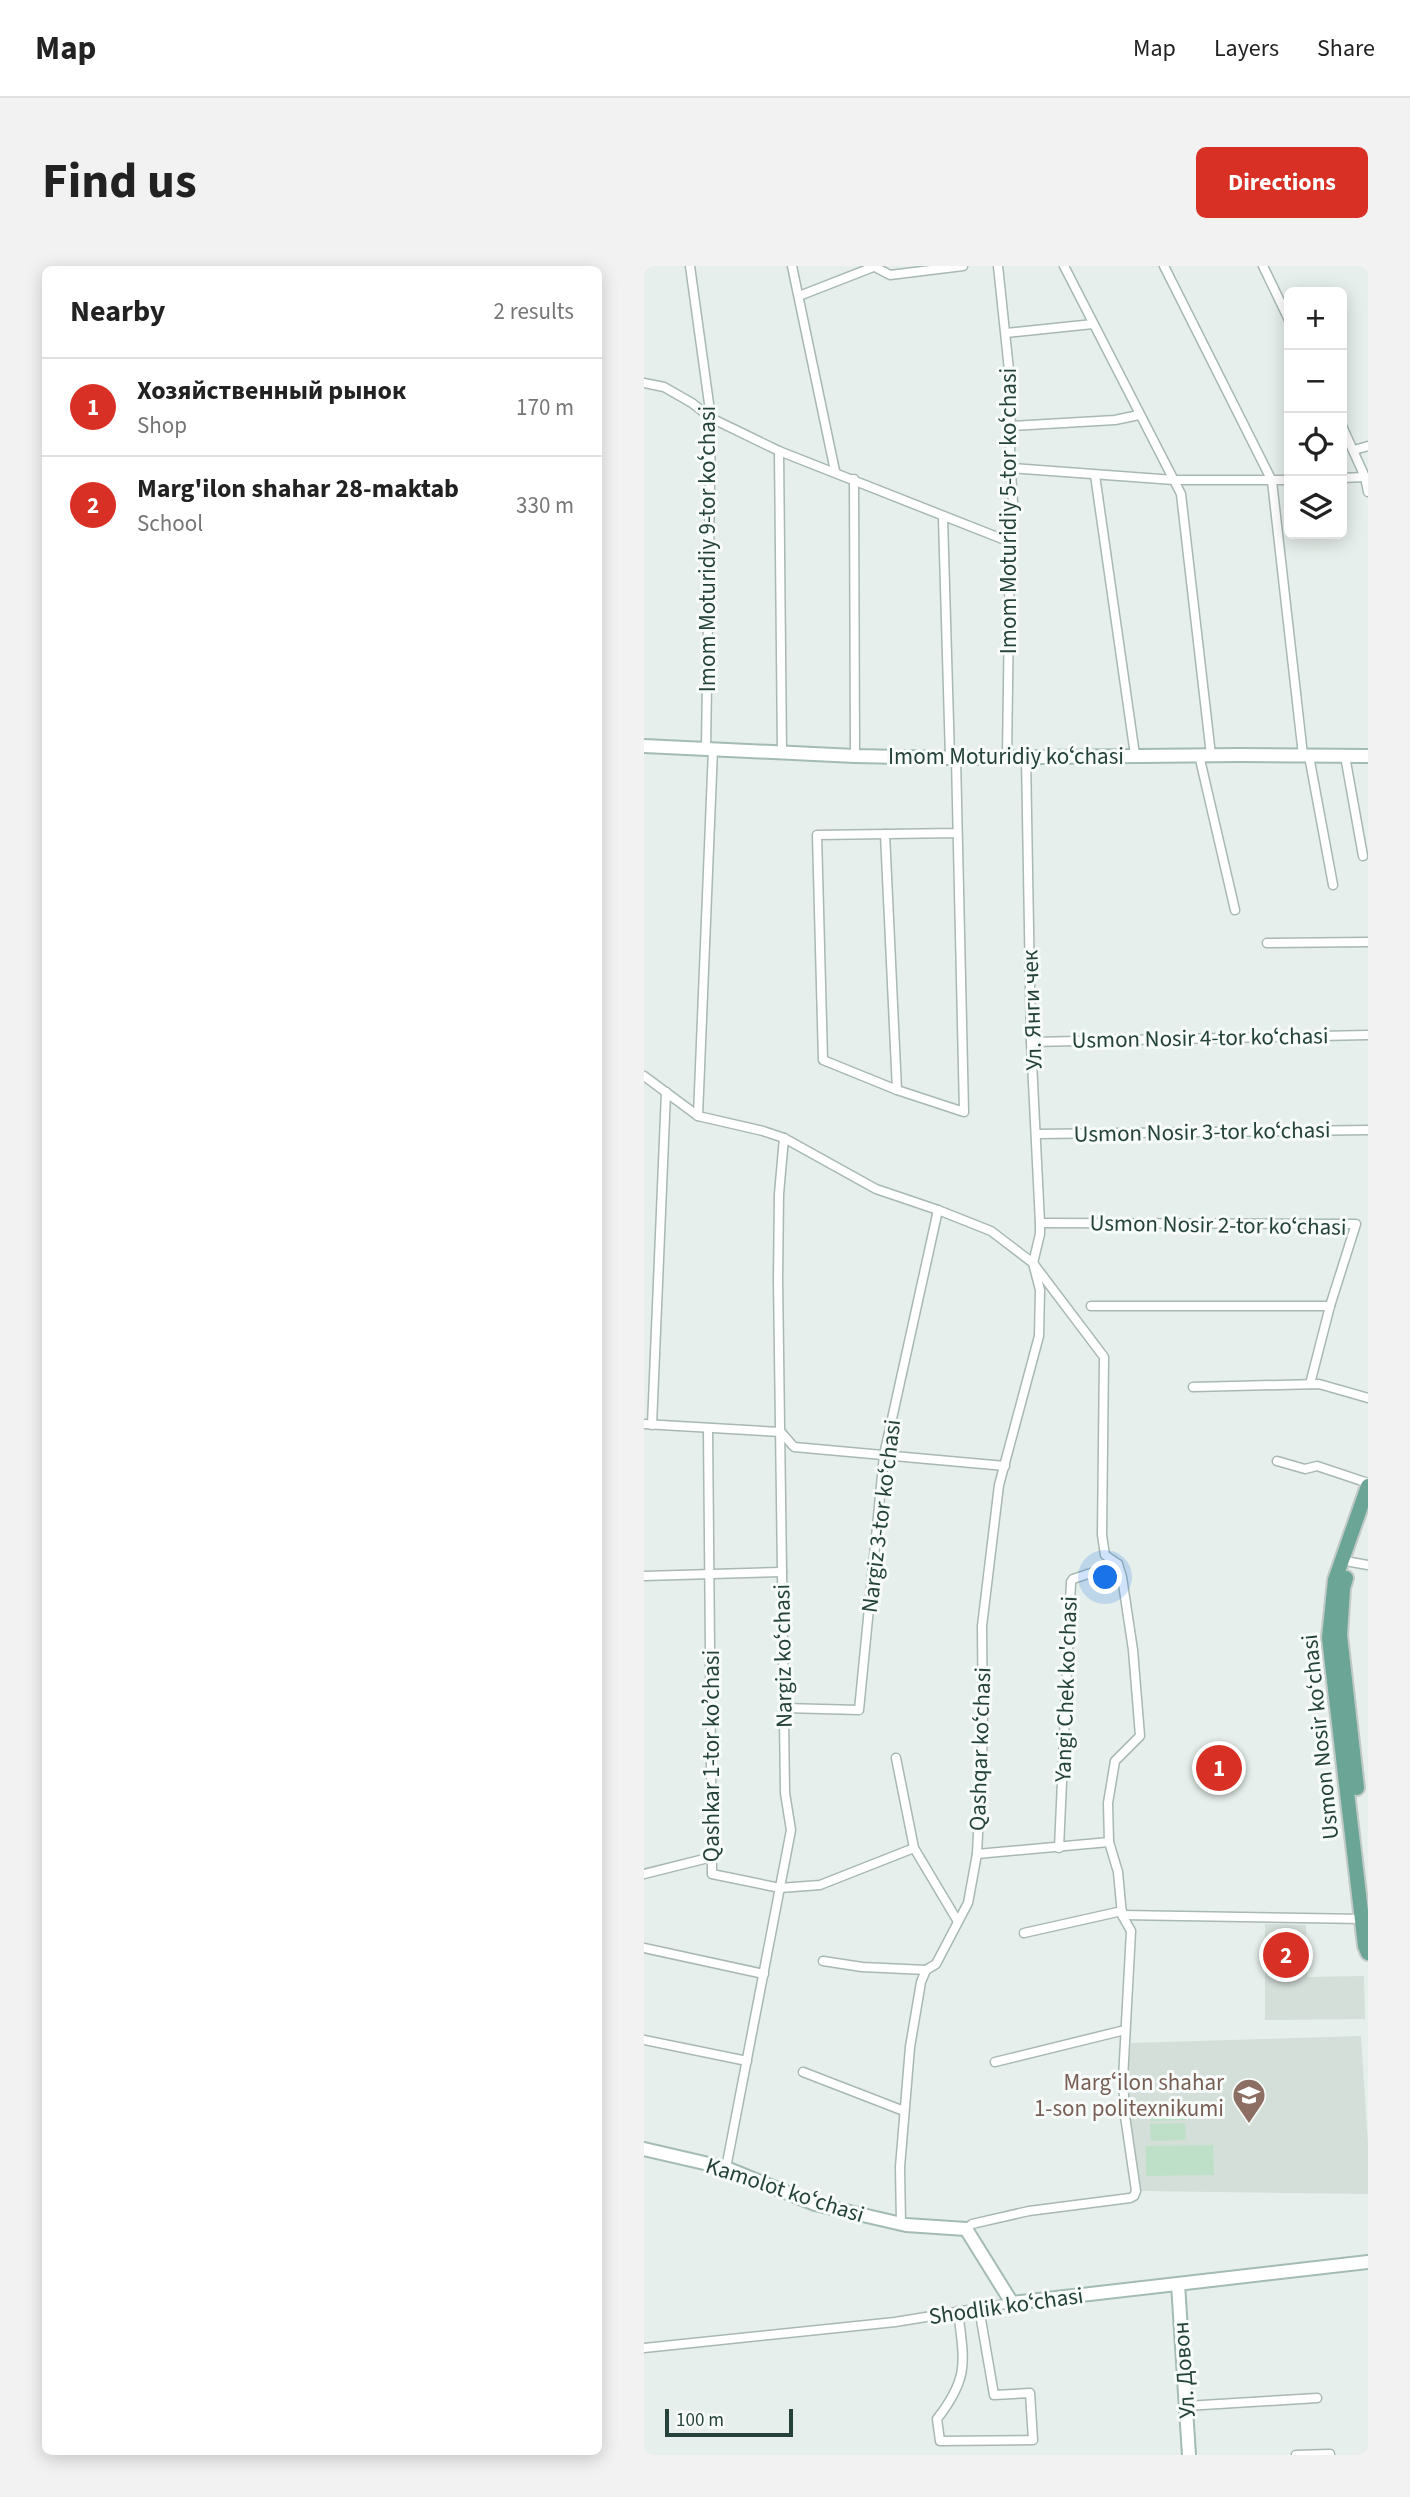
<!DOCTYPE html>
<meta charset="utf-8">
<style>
body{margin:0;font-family:"Source Sans 3",sans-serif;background:#f2f2f2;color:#222}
.controls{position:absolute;right:21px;top:21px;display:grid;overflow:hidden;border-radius:10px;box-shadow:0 4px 18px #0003}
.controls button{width:63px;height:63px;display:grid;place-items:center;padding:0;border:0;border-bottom:2px solid #e0e0e0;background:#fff;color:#222;font:35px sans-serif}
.scale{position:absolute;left:21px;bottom:18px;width:128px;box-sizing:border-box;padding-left:7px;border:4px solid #24423a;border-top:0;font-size:19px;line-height:24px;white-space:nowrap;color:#24423a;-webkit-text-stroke:5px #f7fbf9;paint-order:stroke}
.you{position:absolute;left:462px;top:1312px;width:24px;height:24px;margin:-18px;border:5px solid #fff;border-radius:50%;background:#1a73e8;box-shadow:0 0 0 10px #1a73e833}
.badge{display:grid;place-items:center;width:46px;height:46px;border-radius:50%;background:#d93025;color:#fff;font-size:23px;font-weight:700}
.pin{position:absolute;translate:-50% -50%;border:4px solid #fff;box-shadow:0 2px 7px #0006}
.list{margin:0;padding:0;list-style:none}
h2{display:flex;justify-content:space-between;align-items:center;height:91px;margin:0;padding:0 28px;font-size:30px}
h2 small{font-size:23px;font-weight:400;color:#767676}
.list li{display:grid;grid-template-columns:46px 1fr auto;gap:21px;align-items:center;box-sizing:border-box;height:98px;padding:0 28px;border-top:2px solid #e0e0e0}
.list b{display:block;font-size:26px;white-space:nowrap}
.list p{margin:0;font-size:23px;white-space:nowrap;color:#767676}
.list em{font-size:23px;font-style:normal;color:#767676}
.icon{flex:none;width:38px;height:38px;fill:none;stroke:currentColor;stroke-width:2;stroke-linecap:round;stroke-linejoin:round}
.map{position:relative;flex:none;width:724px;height:2189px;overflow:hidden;border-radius:10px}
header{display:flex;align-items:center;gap:42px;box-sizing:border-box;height:98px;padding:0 35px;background:#fff;border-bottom:2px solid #e0e0e0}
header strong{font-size:33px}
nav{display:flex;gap:38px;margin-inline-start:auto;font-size:24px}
.intro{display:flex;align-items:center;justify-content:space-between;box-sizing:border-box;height:168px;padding:0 42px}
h1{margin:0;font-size:49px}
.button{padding:18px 32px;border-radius:10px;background:#d93025;color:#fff;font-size:24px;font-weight:700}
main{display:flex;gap:42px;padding:0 42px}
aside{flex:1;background:#fff;border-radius:10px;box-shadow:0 4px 18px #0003}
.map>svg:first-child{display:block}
</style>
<header>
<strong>Map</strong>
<nav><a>Map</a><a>Layers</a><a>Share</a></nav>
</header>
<div class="intro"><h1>Find us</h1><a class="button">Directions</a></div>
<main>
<aside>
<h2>Nearby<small>2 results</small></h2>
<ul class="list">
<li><span class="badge">1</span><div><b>Хозяйственный рынок</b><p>Shop</p></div><em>170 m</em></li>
<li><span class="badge">2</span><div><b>Marg'ilon shahar 28-maktab</b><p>School</p></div><em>330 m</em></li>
</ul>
</aside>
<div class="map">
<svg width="724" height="2189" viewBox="0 0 724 2189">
<rect width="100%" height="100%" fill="#e6efeb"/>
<g fill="#d4dfda">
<polygon points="621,1658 662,1659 663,1711 720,1710 721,1753 621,1754"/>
<polygon points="717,1770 724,1877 724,1928 497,1925 484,1841 483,1814 487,1777"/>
</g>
<g fill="#bfe0c8">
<polygon points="506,1837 541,1837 541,1854 506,1855"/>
<polygon points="541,1857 542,1874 507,1875 506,1858"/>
<polygon points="569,1879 570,1909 502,1910 502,1880"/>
</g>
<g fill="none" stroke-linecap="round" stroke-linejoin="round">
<defs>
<g id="street">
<polyline points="46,0 67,152 62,482"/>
<polyline points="148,0 191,205"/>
<polyline points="354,0 367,123 366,190 369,237 366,276 363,491"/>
<polyline points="420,0 537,228 567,489"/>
<polyline points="520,0 628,215 659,489"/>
<polyline points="619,0 645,54"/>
<polyline points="231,1 246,9 319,0"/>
<polyline points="155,30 232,0"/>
<polyline points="362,67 449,58"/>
<polyline points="0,117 20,121 48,137 67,152 135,185 366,276"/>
<polyline points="366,160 471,154 495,149"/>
<polyline points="698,160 721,211 724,226"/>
<polyline points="710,184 724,180"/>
<polyline points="135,185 138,487"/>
<polyline points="367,202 530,214 645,214"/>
<polyline points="451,209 491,489"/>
<polyline points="698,212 721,211"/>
<polyline points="210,213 211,490"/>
<polyline points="299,252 306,492"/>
<polyline points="555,489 591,644"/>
<polyline points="665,490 689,619"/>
<polyline points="701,490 719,590"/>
<polyline points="312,492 320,846 253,824 179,794 173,569 313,567"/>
<polyline points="241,568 253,824"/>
<polyline points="623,677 724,676"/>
<polyline points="387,776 724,769"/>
<polyline points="0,810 54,850 119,865 140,872 232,923 294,944 347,965 389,997 460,1091 458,1269 461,1289 474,1298 478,1311 489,1384 496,1470 471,1495 464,1537 465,1576 474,1606 478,1649 487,1665 479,1813 481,1850 492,1925 490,1930 486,1932 385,1945 328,1958 322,1963"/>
<polyline points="54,850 69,483"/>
<polyline points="393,868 724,864"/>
<polyline points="396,957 712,958 686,1040 666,1118"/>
<polyline points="447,1040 686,1040"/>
<polyline points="549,1121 675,1118 724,1132"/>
<polyline points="0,1158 137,1166 150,1181 361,1200"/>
<polyline points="8,1159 22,826"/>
<polyline points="64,1162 68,1608 136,1622 176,1619 270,1582 313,1654"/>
<polyline points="633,1195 661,1203 673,1200 724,1217"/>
<polyline points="707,1296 724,1299"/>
<polyline points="0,1310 138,1306"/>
<polyline points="140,1442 215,1444 240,1189 294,944"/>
<polyline points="252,1492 270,1582"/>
<polyline points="415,1582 427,1316 429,1313 474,1298"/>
<polyline points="333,1588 465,1576"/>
<polyline points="0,1608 68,1591"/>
<polyline points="478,1649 720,1653"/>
<polyline points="380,1667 478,1645"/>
<polyline points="0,1682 120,1708"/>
<polyline points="179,1695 218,1701 282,1704"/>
<polyline points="0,1774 103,1795"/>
<polyline points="351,1796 481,1764"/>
<polyline points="159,1806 260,1845"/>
<polyline points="82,1902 147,1564 141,1527 134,1013 135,928 140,872"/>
<polyline points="257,1958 256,1901 266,1781 277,1716 282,1704 292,1698 324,1637 333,1588 339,1468 338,1360 355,1219 395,1070 396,1024 389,997 396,968 396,957 387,776 382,491"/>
<path d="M314,2045C320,2095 326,2111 293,2153L296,2175L389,2174L386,2127L350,2129L335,2042"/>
<polyline points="0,2082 251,2056 368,2037"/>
<polyline points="542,2140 673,2132"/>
<polyline points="652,2189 686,2188"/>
</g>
<g id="secondary">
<polyline points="0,480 211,490 306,492 594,489 724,490"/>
<polyline points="0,1883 82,1902 171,1938 262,1959 322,1963 368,2037 724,1996"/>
<polyline points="534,2018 545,2189"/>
</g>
<g id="primary">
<polyline points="724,1220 691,1314 685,1372 721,1680 724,1687"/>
<polyline points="702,1312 699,1322 696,1369 713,1522"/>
</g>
</defs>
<use href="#street" stroke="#a8b8b2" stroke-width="11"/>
<use href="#secondary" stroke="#a4bbb3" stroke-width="16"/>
<use href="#primary" stroke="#c2cac8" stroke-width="18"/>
<use href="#street" stroke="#fff" stroke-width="8"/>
<use href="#secondary" stroke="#fff" stroke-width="12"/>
<use href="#primary" stroke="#6aa596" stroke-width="14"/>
</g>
<defs>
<symbol id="school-pin" viewBox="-11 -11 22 30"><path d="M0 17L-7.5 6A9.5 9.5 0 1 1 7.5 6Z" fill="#8d6e63" stroke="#f7fbf9"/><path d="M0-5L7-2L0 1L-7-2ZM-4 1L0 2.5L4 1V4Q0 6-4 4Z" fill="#fff"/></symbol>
</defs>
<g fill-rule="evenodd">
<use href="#school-pin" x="586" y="1810" width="38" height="52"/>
</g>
<g text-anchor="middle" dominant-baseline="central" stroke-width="6" stroke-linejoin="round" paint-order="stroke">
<g font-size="23" fill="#24423a" stroke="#f7fbf9">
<text transform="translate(364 245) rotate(-90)">Imom Moturidiy 5-tor koʻchasi</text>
<text transform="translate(63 283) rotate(-90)">Imom Moturidiy 9-tor koʻchasi</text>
<text x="362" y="490">Imom Moturidiy koʻchasi</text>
<text transform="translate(388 744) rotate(-92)">Ул. Янги чек</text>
<text transform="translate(556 772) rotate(-1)">Usmon Nosir 4-tor koʻchasi</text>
<text transform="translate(558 866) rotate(-1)">Usmon Nosir 3-tor koʻchasi</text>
<text transform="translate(574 959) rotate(1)">Usmon Nosir 2-tor koʻchasi</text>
<text transform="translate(237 1250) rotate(-83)">Nargiz 3-tor koʻchasi</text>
<text transform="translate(139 1390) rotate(-91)">Nargiz koʻchasi</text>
<text transform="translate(422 1423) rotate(-88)">Yangi Chek ko'chasi</text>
<text transform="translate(676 1471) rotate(-96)">Usmon Nosir ko‘chasi</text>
<text transform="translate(336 1483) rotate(-88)">Qashqar koʻchasi</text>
<text transform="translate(67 1490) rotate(-90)">Qashkar 1-tor koʼchasi</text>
<text transform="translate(141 1924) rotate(18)">Kamolot koʻchasi</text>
<text transform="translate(362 2040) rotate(-8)">Shodlik koʻchasi</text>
<text transform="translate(540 2104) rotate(-94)">Ул. Довон</text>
</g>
<g font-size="23" fill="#785e54" stroke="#f7fbf9" text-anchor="end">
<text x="580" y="1816">Margʻilon shahar<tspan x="580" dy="26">1-son politexnikumi</tspan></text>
</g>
</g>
</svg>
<div class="controls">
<button>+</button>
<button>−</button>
<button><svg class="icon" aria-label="locate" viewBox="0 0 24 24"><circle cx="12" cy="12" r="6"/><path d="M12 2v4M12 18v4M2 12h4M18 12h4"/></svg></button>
<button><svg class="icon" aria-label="layers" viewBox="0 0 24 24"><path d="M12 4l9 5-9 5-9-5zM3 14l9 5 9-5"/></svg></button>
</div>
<div class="scale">100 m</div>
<div class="you"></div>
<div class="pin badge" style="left:575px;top:1502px">1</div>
<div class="pin badge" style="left:642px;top:1689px">2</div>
</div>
</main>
